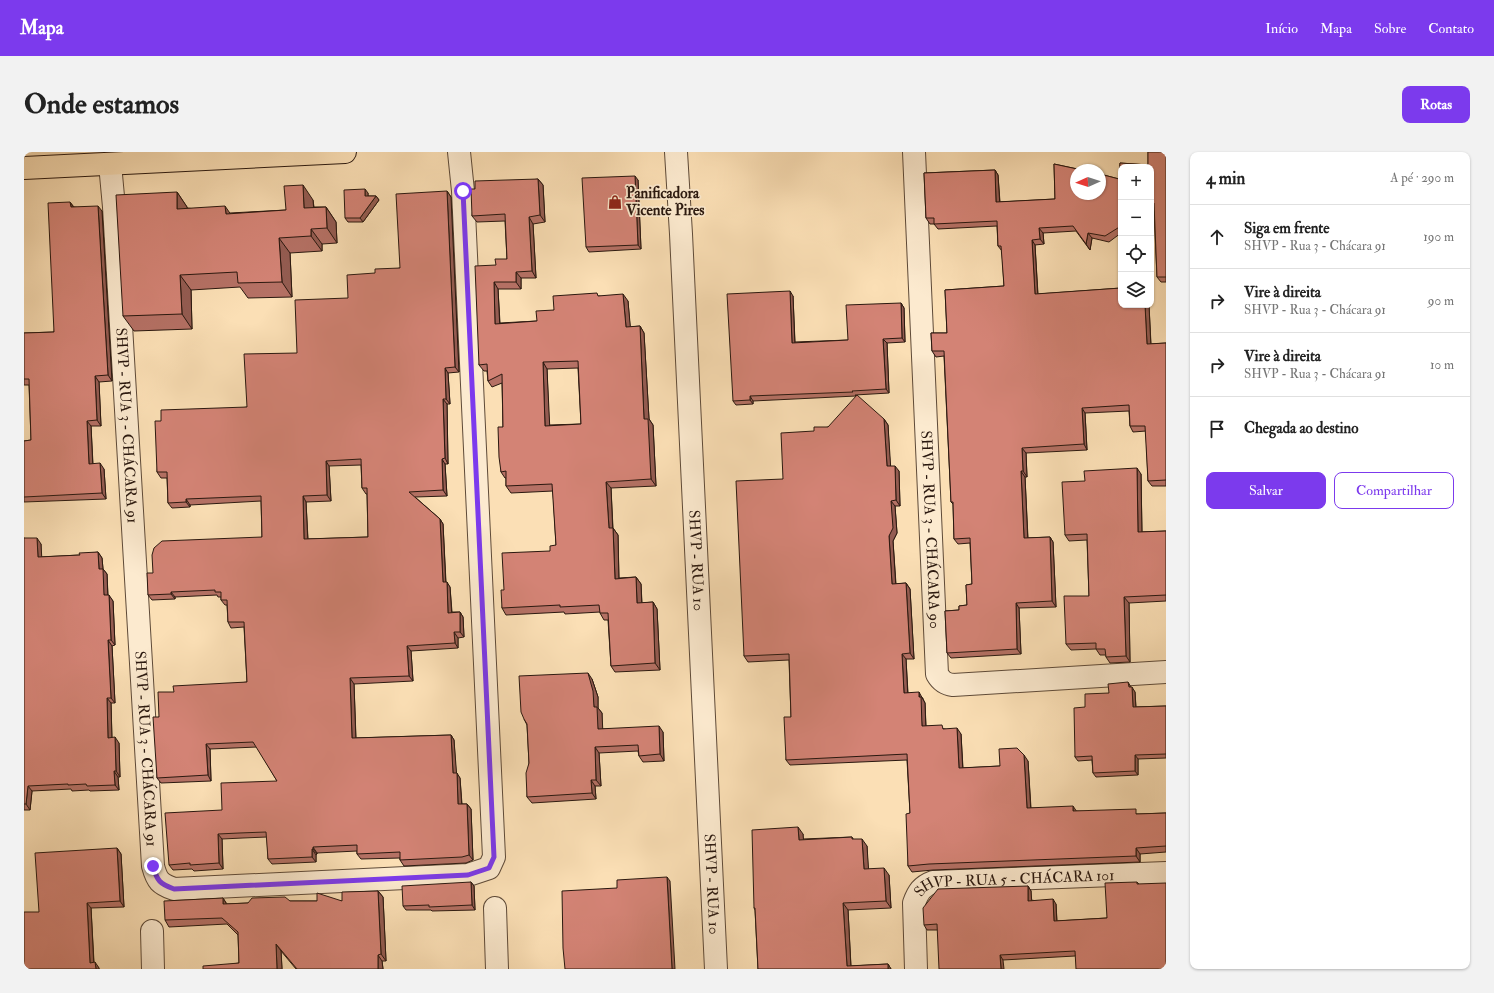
<!DOCTYPE html>
<html lang="pt">
<meta charset="utf-8">
<style>
body{margin:0;font-family:"IM FELL Double Pica",serif;background:#f2f2f2;color:#222}
.controls{position:absolute;right:12px;top:12px;display:grid;overflow:hidden;border-radius:8px;box-shadow:0 1px 3px #0004}
.controls button{width:36px;height:36px;display:grid;place-items:center;padding:0;border:0;border-bottom:1px solid #e0e0e0;background:#fff;color:#222;font:20px sans-serif}
.compass{position:absolute;left:1046px;top:12px;width:36px;height:36px;border-radius:50%;background:#fff;box-shadow:0 1px 3px #0004;rotate:267deg}
.stop{position:absolute;width:12px;height:12px;margin:-9px;border:3px solid #7c3aed;border-radius:50%;background:#fff}
.stop.end{background:#7c3aed;border-color:#fff;box-shadow:0 1px 4px #0008}
.list{margin:0;padding:0;list-style:none}
h2{display:flex;justify-content:space-between;align-items:center;height:52px;margin:0;padding:0 16px;font-size:17px}
h2 small{font-size:13px;font-weight:400;color:#767676}
.list li{display:grid;grid-template-columns:26px 1fr auto;gap:12px;align-items:center;box-sizing:border-box;height:64px;padding:0 16px;border-top:1px solid #e0e0e0}
.list b{display:block;font-size:15px;white-space:nowrap}
.list p{margin:0;font-size:13px;white-space:nowrap;color:#767676}
.list em{font-size:13px;font-style:normal;color:#767676}
.actions{display:flex;gap:8px;padding:12px 16px}
.actions a{flex:1;padding:9px 0;border:1px solid #7c3aed;border-radius:8px;text-align:center;font-size:14px;color:#7c3aed}
.actions .main{background:#7c3aed;color:#fff}
.icon{flex:none;width:22px;height:22px;fill:none;stroke:currentColor;stroke-width:2;stroke-linecap:round;stroke-linejoin:round}
.map{position:relative;flex:none;width:1142px;height:817px;overflow:hidden;border-radius:8px}
header{display:flex;align-items:center;gap:24px;box-sizing:border-box;height:56px;padding:0 20px;background:#7c3aed;color:#fff}
header strong{font-size:19px}
nav{display:flex;gap:22px;margin-inline-start:auto;font-size:14px}
.intro{display:flex;align-items:center;justify-content:space-between;box-sizing:border-box;height:96px;padding:0 24px}
h1{margin:0;font-size:28px}
.button{padding:10px 18px;border-radius:8px;background:#7c3aed;color:#fff;font-size:14px;font-weight:700}
main{display:flex;gap:24px;padding:0 24px}
aside{flex:1;background:#fff;border-radius:8px;box-shadow:0 1px 3px #0004}
.map>svg:first-child{display:block}
</style>
<header>
<strong>Mapa</strong>
<nav><a>Início</a><a>Mapa</a><a>Sobre</a><a>Contato</a></nav>
</header>
<div class="intro"><h1>Onde estamos</h1><a class="button">Rotas</a></div>
<main>
<div class="map">
<svg width="1142" height="817" viewBox="0 0 1142 817">
<rect width="100%" height="100%" fill="#fbdfb5"/>
<filter id="stains"><feTurbulence type="fractalNoise" baseFrequency=".005" numOctaves="4"/><feColorMatrix values="0 0 0 0 .2 0 0 0 0 .09 0 0 0 0 .02 0 0 0 .5 -.17"/></filter>
<radialGradient id="worn" r=".72"><stop offset=".6" stop-color="#630" stop-opacity="0"/><stop offset="1" stop-color="#630" stop-opacity=".3"/></radialGradient>
<g fill="none" stroke-linecap="round" stroke-linejoin="round">
<defs>
<g id="minor">
<path id="s1" d="M652,0L657,82L692,817"/>
<path id="s2" d="M890,0L913,522C917,529 921,532 929,533L1142,520"/>
<path id="s3" d="M86,12L90,55L129,714C133,729 136,732 150,737L444,723L465,716L470,705L439,39L435,0"/>
<polyline points="471,756 473,817"/>
<polyline points="128,779 129,817"/>
<path id="s4" d="M892,817L890,751C894,740 898,734 909,730L1142,721"/>
</g>
<polyline id="major" points="0,16 321,0"/>
</defs>
<use href="#minor" stroke="#5e4a38" stroke-width="24"/>
<use href="#major" stroke="#2a180f" stroke-width="24"/>
<use href="#minor" stroke="#fceacf" stroke-width="22"/>
<use href="#major" stroke="#fbdfb5" stroke-width="22"/>
</g>
<g fill="#b57165" stroke="#2a180f" fill-rule="evenodd">
<polygon points="1124,0 1142,0 1142,130 1137,130 1133,125 1130,59 1127,61 1127,15 1097,15 1097,81 1085,90 1068,86 1066,98 1052,79 1019,81 1020,92 1011,93 1014,142 1097,136 1097,153 1125,153 1127,192 1142,191 1142,334 1128,334 1124,329 1122,279 1109,280 1106,274 1105,259 1061,261 1063,298 1002,301 1003,325 1001,325 1004,386 1026,385 1029,390 1032,455 995,456 997,502 927,506 923,501 921,459 935,458 935,454 943,453 942,433 948,432 946,391 934,392 930,387 929,352 927,350 920,204 912,205 908,199 907,181 923,181 921,138 980,134 978,99 974,94 973,74 914,77 910,72 906,72 902,66 900,21 971,18 974,23 976,50 1031,47 1030,12 1058,18 1052,18 1052,42 1076,42 1076,22 1095,27 1096,11 1124,13"/>
<path d="M514,27L519,33L521,70L509,72L512,126H497V137H474L476,171L513,169L530,158L575,144L604,149L606,175L616,174L620,181L625,267L629,273L632,334L587,336L589,376L594,383L595,426L612,425L617,432L618,451L629,450L633,457L636,518L591,520L587,514L584,468H580L576,461V460L541,462L540,460L482,463L478,456L480,438L526,399L532,393L529,339L487,341L482,334V326H481L477,320L479,275L478,231L468,235L464,229L463,219H460L455,213L472,113L483,107L481,69L453,70L448,64L451,37ZM554,216L557,272L525,273L523,217Z"/>
<polygon points="614,28 617,97 565,100 562,95"/>
<path d="M423,39L427,45L435,220L424,221L426,252H423L424,312H421L423,344L391,345L416,367L419,372L422,430L426,435L428,460H436L439,465L440,485L434,486V496L387,499L389,529L330,532L332,586L427,583L430,588L432,621L436,626L438,652H443L447,657L449,708L442,711L380,714L376,708V706L337,707L333,702V699L293,701V702L292,703V710L248,712L244,707L243,685L219,686L198,687L199,717L170,719L168,717L149,718L145,713L198,658L253,629L233,595L186,597L187,629L137,631L133,626L135,565L150,540L223,530L220,475L207,476L204,470L203,453H201L197,448V445H194L193,443L151,445V447L128,448L124,443L129,421L238,385L237,349L166,353V355L148,356L144,351L143,326H137L133,320L137,269L223,255L273,201L324,146L351,121L376,116ZM337,313L338,336L342,342H343L344,385L284,387L282,350L307,349L305,314Z"/>
<polygon points="153,40 163,55 163,56 206,61 262,58 289,48 290,55 302,55 312,70 313,91 298,92 298,99 266,101 268,145 224,146 216,135 167,138 168,177 110,179 99,164"/>
<polygon points="344,41 344,44 352,44 355,48 339,70 324,70 321,66"/>
<polygon points="46,50 50,55 78,59 88,229 75,230 77,274 67,274 69,312 80,317 82,347 0,350 0,289 7,288 5,233 0,233 0,181 30,180"/>
<polygon points="769,144 771,190 824,188 877,151 880,156 881,190 863,191 865,241 831,243 832,244 729,249 729,252 712,253 709,249"/>
<polygon points="860,267 864,273 866,314 875,319 876,354 871,354 873,381 869,389 872,432 882,431 886,437 890,507 882,507 884,541 899,546 899,547 901,551 902,574 921,577 937,582 939,616 976,614 1004,609 1007,656 1052,659 1115,662 1142,661 1142,700 1116,702 1116,710 909,718 888,720 884,714 886,661 883,608 766,613 762,608 767,565 765,508 724,510 720,504 759,327 790,279 804,275"/>
<polygon points="1117,322 1118,380 1142,379 1142,449 1105,451 1106,510 1086,511 1082,505 1082,503 1076,503 1072,497 1047,498 1042,492 1065,444 1063,388 1045,389 1041,383 1061,329"/>
<polygon points="0,386 17,392 17,405 56,403 74,400 78,406 79,417 83,422 84,443 89,449 91,493 88,494 91,551 87,551 88,586 95,591 96,625 94,625 95,638 66,639 65,638 48,639 47,637 8,639 6,658 0,658"/>
<polygon points="568,527 574,545 574,556 578,561 578,577 639,580 640,609 619,610 615,604 614,599 575,601 577,634 571,634 572,647 508,651 503,645 505,611 503,573 500,567"/>
<polygon points="1107,535 1111,540 1112,555 1142,554 1142,606 1114,607 1114,623 1072,625 1069,621 1068,608 1054,609 1051,605 1061,555 1085,541"/>
<polygon points="779,682 779,687 828,685 829,687 843,694 844,717 865,723 867,756 824,758 827,814 864,812 867,817 734,817 731,758 730,756"/>
<polygon points="93,696 97,702 100,755 67,756 70,810 75,816 75,817 0,817 15,760"/>
<polygon points="447,730 450,734 451,758 408,759 407,758 382,758 379,754"/>
<polygon points="1113,730 1115,732 1051,804 979,808 914,778 903,778 900,773 1004,734 1007,739 1007,748 1032,752 1033,769 1083,766"/>
<polygon points="354,739 359,745 362,809 358,809 359,817 272,817 257,799 258,817 179,817 215,811 214,783 203,772 145,775 141,768 199,746 203,752 266,749 318,749"/>
</g>
<g fill="#945c52" stroke="#2a180f">
<polygon points="971,18 974,23 976,55 972,50"/>
<polygon points="611,24 614,28 617,97 614,93"/>
<polygon points="514,27 519,33 521,70 516,63"/>
<polygon points="279,33 289,48 291,71 280,56"/>
<polygon points="341,37 344,41 344,49 341,44"/>
<polygon points="423,39 427,45 435,220 431,215"/>
<polygon points="153,40 163,55 164,72 153,57"/>
<polygon points="352,44 355,48 339,70 336,66"/>
<polygon points="46,50 50,56 47,55"/>
<polygon points="74,54 78,59 88,229 84,223"/>
<polygon points="201,54 212,70 202,62"/>
<polygon points="302,55 312,70 313,91 303,76"/>
<polygon points="505,65 509,72 512,126 508,119"/>
<polygon points="1015,76 1019,81 1020,92 1016,87"/>
<polygon points="287,77 298,92 298,99 287,84"/>
<polygon points="1064,81 1068,86 1066,98 1062,92"/>
<polygon points="255,86 266,101 268,145 258,130"/>
<polygon points="1008,88 1011,93 1014,147 1011,142"/>
<polygon points="492,120 497,126 497,137 492,130"/>
<polygon points="156,123 167,138 168,177 158,162"/>
<polygon points="470,130 474,137 476,178 471,172"/>
<polygon points="766,139 769,144 771,195 768,191"/>
<polygon points="599,142 604,149 607,182 602,175"/>
<polygon points="877,151 880,156 881,190 878,186"/>
<polygon points="1121,153 1125,153 1127,197 1123,192"/>
<polygon points="616,174 620,181 625,267 629,273 632,334 627,327 620,267"/>
<polygon points="859,187 863,191 865,241 862,237"/>
<polygon points="519,210 523,217 526,280 521,274"/>
<polygon points="421,216 424,221 426,252 422,247"/>
<polygon points="71,224 75,230 77,274 73,268"/>
<polygon points="726,244 729,249 729,252 726,248"/>
<polygon points="419,247 423,252 424,312 421,306"/>
<polygon points="1058,256 1061,261 1063,298 1060,292"/>
<polygon points="860,267 864,273 867,320 863,314"/>
<polygon points="63,269 67,274 69,318 65,312"/>
<polygon points="998,296 1002,301 1003,325 999,319"/>
<polygon points="418,307 421,312 423,344 419,338"/>
<polygon points="302,309 305,314 307,349 303,343"/>
<polygon points="76,311 80,317 82,347 78,341"/>
<polygon points="871,314 875,319 876,354 872,348"/>
<polygon points="1113,316 1117,322 1118,386 1114,380"/>
<polygon points="997,319 1001,325 1004,392 1000,386"/>
<polygon points="582,330 587,336 589,383 585,376"/>
<polygon points="279,344 282,350 284,392 280,387"/>
<polygon points="162,347 166,353 166,355 162,350"/>
<polygon points="867,349 871,354 873,381 869,389 872,437 868,432 865,384"/>
<polygon points="416,367 419,372 422,436 419,430"/>
<polygon points="589,376 594,383 595,433 591,427"/>
<polygon points="1026,385 1029,390 1032,455 1028,449"/>
<polygon points="13,386 17,392 18,410 14,405"/>
<polygon points="74,400 78,406 79,417 83,422 84,449 80,443 75,417"/>
<polygon points="612,425 617,432 618,458 613,451"/>
<polygon points="423,430 426,435 428,466 424,461"/>
<polygon points="882,431 886,437 890,507 886,501"/>
<polygon points="147,440 151,445 151,447 147,442"/>
<polygon points="85,443 89,449 91,493 87,488"/>
<polygon points="1100,445 1105,451 1106,510 1102,504"/>
<polygon points="629,450 633,457 636,518 631,511"/>
<polygon points="992,451 995,456 997,502 993,497"/>
<polygon points="436,460 439,465 440,485 436,480"/>
<polygon points="430,480 434,486 434,496 431,491"/>
<polygon points="84,488 88,494 91,551 87,546"/>
<polygon points="383,494 387,499 389,529 385,524"/>
<polygon points="878,502 882,507 884,547 880,541"/>
<polygon points="564,521 568,527 574,545 574,556 578,561 579,583 574,577"/>
<polygon points="326,526 330,532 332,592 328,586"/>
<polygon points="1104,530 1107,535 1108,540 1105,535"/>
<polygon points="1108,535 1111,540 1112,559 1109,555"/>
<polygon points="895,540 901,551 902,580 898,574"/>
<polygon points="83,546 87,551 88,591 84,586"/>
<polygon points="635,574 639,580 640,609 636,602"/>
<polygon points="933,576 937,582 939,622 935,616"/>
<polygon points="427,583 430,588 433,627 429,621"/>
<polygon points="91,585 95,591 96,625 92,619"/>
<polygon points="182,592 186,597 187,629 184,623"/>
<polygon points="571,595 575,601 577,634 572,628"/>
<polygon points="1000,603 1004,609 1007,662 1003,656"/>
<polygon points="1111,603 1114,607 1114,623 1111,619"/>
<polygon points="90,619 94,625 95,638 91,633"/>
<polygon points="433,621 436,626 438,657 434,652"/>
<polygon points="567,628 571,634 572,647 568,641"/>
<polygon points="4,634 8,639 6,658 2,652"/>
<polygon points="443,652 447,657 449,708 445,703"/>
<polygon points="1049,654 1053,660 1049,659"/>
<polygon points="774,675 779,682 780,694 775,688"/>
<polygon points="194,682 198,687 199,717 195,711"/>
<polygon points="838,687 843,694 845,724 840,717"/>
<polygon points="289,695 293,701 293,702 289,697"/>
<polygon points="93,696 97,702 100,755 96,749"/>
<polygon points="1112,696 1116,702 1116,710 1112,704"/>
<polygon points="288,697 292,703 292,710 288,705"/>
<polygon points="860,716 865,723 867,756 862,749"/>
<polygon points="643,725 646,729 651,817 648,817"/>
<polygon points="447,730 450,734 451,758 448,753"/>
<polygon points="1004,734 1007,739 1008,753 1004,749"/>
<polygon points="354,739 359,745 362,809 357,802"/>
<polygon points="199,746 203,753 199,752"/>
<polygon points="1029,747 1032,752 1033,774 1030,769"/>
<polygon points="63,751 67,756 70,816 66,811"/>
<polygon points="819,751 824,758 827,817 823,814"/>
<polygon points="252,792 257,799 258,817 253,817"/>
<polygon points="354,803 358,809 359,817 354,817"/>
<polygon points="976,803 979,808 980,817 977,817"/>
<polygon points="71,810 75,816 75,817 72,817"/>
<polygon points="864,812 867,817 864,817"/>
</g>
<g fill="#d38375" stroke="#2a180f" fill-rule="evenodd">
<polygon points="1124,0 1142,0 1142,125 1133,125 1130,51 1127,53 1127,15 1097,15 1097,74 1081,84 1064,81 1062,92 1049,74 1015,76 1016,87 1008,88 1011,142 1097,136 1097,153 1121,153 1123,192 1142,191 1142,328 1124,329 1121,274 1106,274 1105,253 1058,256 1060,292 998,296 999,319 997,319 1000,386 1026,385 1028,449 992,451 993,497 923,501 921,459 935,458 935,454 943,453 942,433 948,432 946,386 930,387 929,350 927,350 920,199 908,199 907,181 923,181 921,138 980,134 977,94 974,94 973,69 910,72 910,66 902,66 900,21 971,18 972,50 1031,47 1030,12 1058,18 1052,18 1052,42 1076,42 1076,22 1095,27 1096,11 1124,13"/>
<polygon points="611,24 614,93 562,95 558,26"/>
<path d="M514,27L516,63L505,65L508,119L492,120V130H470L471,172L513,169L512,159L530,158L529,144L573,141L574,144L599,142L602,175L616,174L620,267H624L627,327L582,330L585,376H589L591,427L612,425L613,451L629,450L631,511L587,514L584,461H576L575,453L536,455V453L478,456L477,438H480L478,401L526,399V394L532,393L528,332L482,334V319L477,320L475,305L474,275H479L478,222L464,229L463,212L455,213L451,114L472,113L471,107H483L481,62L448,64L447,37H451V29ZM554,209L557,272L521,274L519,210Z"/>
<polygon points="279,33 280,56 302,55 303,76 287,77 287,84 255,86 258,130 214,131 213,120 156,123 158,162 99,164 92,43 153,40 153,57 201,54 202,62 262,58 260,34"/>
<polygon points="341,37 341,44 352,44 336,66 321,66 320,38"/>
<path d="M423,39L431,215L421,216L422,247H419L421,306L418,307L419,338L385,340L416,367L419,430H423L424,461L436,460V480H430L431,491L383,494L385,524L326,526L328,586L427,583L429,621H433L434,652H443L445,703L438,705L376,708V700L333,702V693L289,695V697H288V705L244,707L242,680L215,681L194,682L195,711L166,713V711L145,713L141,661L198,658L197,631L253,629L229,590L182,592L184,623L133,626L129,565H135L134,540H150L149,534L223,530L220,470H204L203,448H197V440H191V438L147,440V442L124,443L123,421H129L128,403L130,396L138,389L238,385L237,344L162,347V350L144,351L143,320H133L131,269H137V258L223,255L220,202L273,201L271,148L324,146L323,123L351,121V117L376,116L372,42ZM337,307L338,336H343L344,385L280,387L279,344L303,343L302,309Z"/>
<polygon points="46,50 47,55 74,54 84,223 71,224 73,268 63,269 65,312 76,311 78,341 0,345 0,289 7,288 5,227 0,227 0,181 30,180 24,51"/>
<polygon points="766,139 768,191 824,188 822,153 877,151 878,186 859,187 862,237 828,239 829,240 726,244 726,248 709,249 703,142"/>
<polygon points="833,243 860,267 863,314 871,314 872,348 867,349 869,376 865,384 868,432 882,431 886,501 878,502 880,541 895,540 895,545 897,545 898,574 918,573 919,577 933,576 935,616 976,614 975,597 993,596 1000,603 1003,656 1049,654 1049,659 1112,657 1112,662 1142,661 1142,694 1112,696 1112,704 905,712 884,714 882,662 886,661 883,602 762,608 760,565 767,565 765,502 720,504 712,329 759,327 757,281 790,279 790,275 804,275"/>
<polygon points="1113,316 1114,380 1142,379 1142,443 1100,445 1102,504 1082,505 1081,497 1072,497 1072,491 1042,492 1040,444 1065,444 1063,382 1041,383 1038,330 1061,329 1060,319"/>
<polygon points="0,386 13,386 14,405 56,403 55,401 74,400 75,417 79,417 80,443 85,443 87,488 84,488 87,546 83,546 84,586 91,585 92,619 90,619 91,633 63,634 62,632 44,633 44,632 4,634 2,652 0,652"/>
<polygon points="564,521 569,539 570,555 573,555 574,577 635,574 636,602 615,604 614,593 571,595 572,628 567,628 568,641 503,645 502,621 505,611 503,572 500,567 497,560 495,524"/>
<polygon points="1104,530 1105,535 1108,535 1109,555 1142,554 1142,602 1111,603 1111,619 1069,621 1068,604 1051,605 1050,556 1061,555 1061,542 1085,541 1084,532"/>
<polygon points="774,675 775,688 828,685 828,687 838,687 840,717 860,716 862,749 819,751 823,814 864,812 864,817 734,817 731,756 730,756 728,678"/>
<polygon points="93,696 96,749 63,751 66,811 71,810 72,817 0,817 0,760 15,760 11,701"/>
<polygon points="643,725 648,817 541,817 539,796 538,739 593,736 593,728"/>
<polygon points="447,730 448,753 405,755 405,753 379,754 378,734"/>
<polygon points="1113,730 1113,732 1142,731 1142,817 1052,817 1051,799 976,803 977,817 915,817 913,772 900,773 899,756 914,737 1004,734 1004,749 1029,747 1030,769 1083,766 1081,731"/>
<polygon points="354,739 357,802 354,803 354,817 273,817 252,792 253,817 179,817 179,814 215,811 214,780 198,766 141,768 140,749 199,746 199,752 224,751 228,746 261,745 266,749 293,749 293,741 318,749 318,740"/>
</g>
<g fill="none" stroke-linecap="round" stroke-linejoin="round">
<path stroke="#7c3aed" stroke-width="5" d="M129,714C133,729 136,732 150,737L444,723L465,716L470,705L439,39"/>
</g>
<defs>
<symbol id="shop-bare" viewBox="-9 -9 18 18"><path d="M-5-2.5h2.3a2.7 3.5 0 0 1 5.4 0H5L5.5 6h-11ZM-1.5-2.5h3a1.5 2.3 0 0 0-3 0Z" fill="#8f2418" stroke="#fceacf" stroke-width="2.5" paint-order="stroke"/></symbol>
</defs>
<g fill-rule="evenodd">
<use href="#shop-bare" x="581" y="40" width="20" height="20"/>
</g>
<g text-anchor="middle" dominant-baseline="central" stroke-width="3.5" stroke-linejoin="round" paint-order="stroke">
<g font-size="15" font-weight="bold" fill="#2a180f" stroke="#fceacf" text-anchor="start">
<text x="602" y="41">Panificadora<tspan x="602" dy="17">Vicente Pires</tspan></text>
</g>
<g font-size="15" fill="#2a180f" stroke="#fceacf">
<text stroke="none"><textPath href="#s3" startOffset="262">SHVP - RUA 3 - CHÁCARA 91</textPath></text>
<text stroke="none"><textPath href="#s2" startOffset="378">SHVP - RUA 3 - CHÁCARA 90</textPath></text>
<text stroke="none"><textPath href="#s1" startOffset="409">SHVP - RUA 10</textPath></text>
<text stroke="none"><textPath href="#s3" startOffset="586">SHVP - RUA 3 - CHÁCARA 91</textPath></text>
<text stroke="none"><textPath href="#s1" startOffset="733">SHVP - RUA 10</textPath></text>
<text stroke="none"><textPath href="#s4" startOffset="176">SHVP - RUA 5 - CHÁCARA 101</textPath></text>
</g>
</g>
<rect width="100%" height="100%" filter="url(#stains)"/>
<rect width="100%" height="100%" fill="url(#worn)"/>
</svg>
<div class="controls">
<button>+</button>
<button>−</button>
<button><svg class="icon" aria-label="locate" viewBox="0 0 24 24"><circle cx="12" cy="12" r="6"/><path d="M12 2v4M12 18v4M2 12h4M18 12h4"/></svg></button>
<button><svg class="icon" aria-label="layers" viewBox="0 0 24 24"><path d="M12 4l9 5-9 5-9-5zM3 14l9 5 9-5"/></svg></button>
</div>
<svg class="compass" viewBox="-18 -18 36 36"><path d="M0-13l5 13h-10z" fill="#e53935"/><path d="M0 13l5-13h-10z" fill="#767676"/></svg>
<div class="stop" style="left:439px;top:39px"></div>
<div class="stop end" style="left:129px;top:714px"></div>
</div>
<aside>
<h2>4 min<small>A pé · 290 m</small></h2>
<ul class="list">
<li><svg class="icon" aria-label="ahead" viewBox="0 0 24 24"><path d="M12 20V5M6 11l6-6 6 6"/></svg><div><b>Siga em frente</b><p>SHVP - Rua 3 - Chácara 91</p></div><em>190 m</em></li>
<li><svg class="icon" aria-label="right" viewBox="0 0 24 24"><path d="M7 20v-9h11M14 6l5 5-5 5"/></svg><div><b>Vire à direita</b><p>SHVP - Rua 3 - Chácara 91</p></div><em>90 m</em></li>
<li><svg class="icon" aria-label="right" viewBox="0 0 24 24"><path d="M7 20v-9h11M14 6l5 5-5 5"/></svg><div><b>Vire à direita</b><p>SHVP - Rua 3 - Chácara 91</p></div><em>10 m</em></li>
<li><svg class="icon" aria-label="arrive" viewBox="0 0 24 24"><path d="M6 21V4h12l-3 4 3 4H6"/></svg><div><b>Chegada ao destino</b></div></li>
</ul>
<div class="actions"><a class="main">Salvar</a><a>Compartilhar</a></div>
</aside>
</main>
